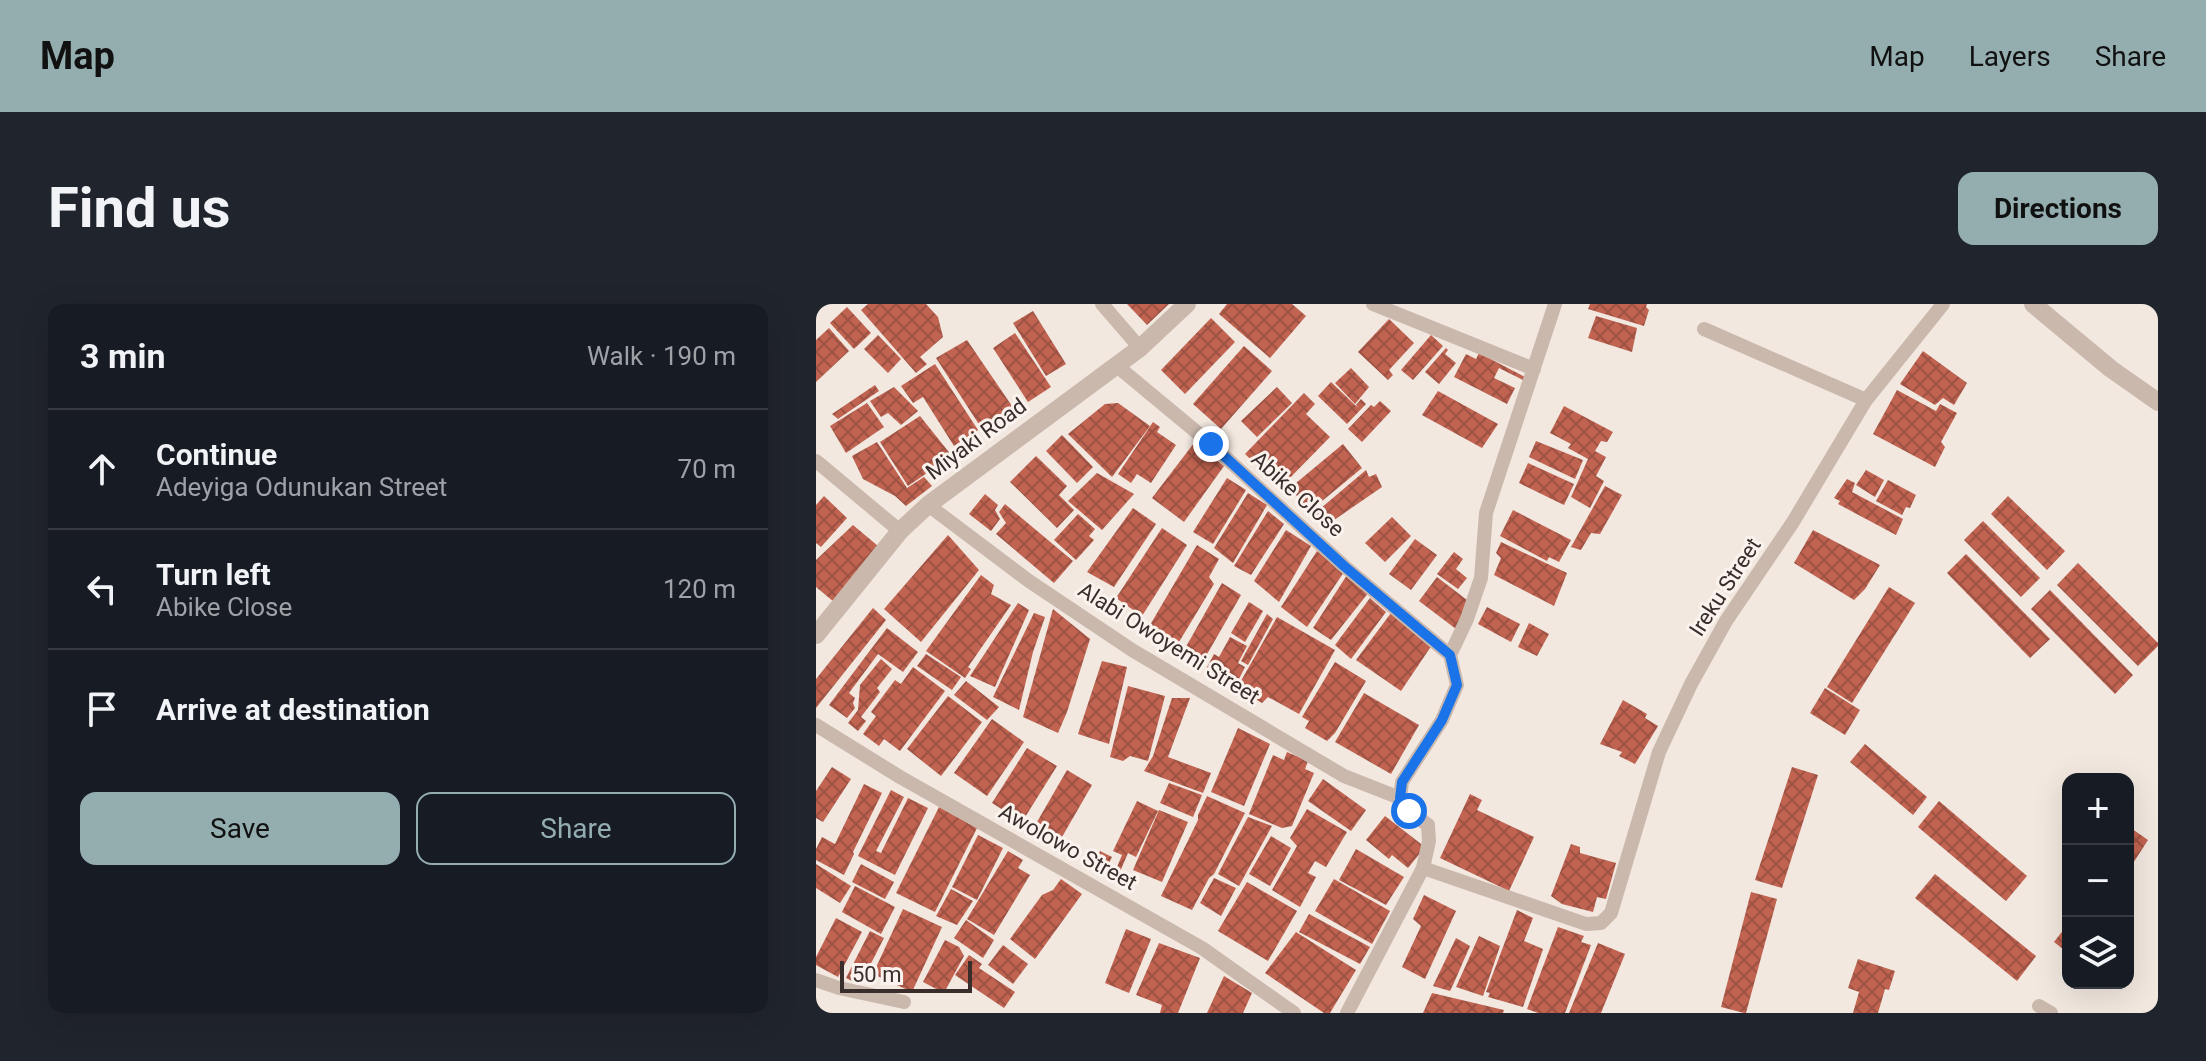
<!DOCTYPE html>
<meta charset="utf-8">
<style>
body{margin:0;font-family:Roboto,sans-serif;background:#20242c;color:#f1f3f6}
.controls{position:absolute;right:24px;bottom:24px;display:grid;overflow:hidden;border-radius:16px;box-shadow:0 8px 32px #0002}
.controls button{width:72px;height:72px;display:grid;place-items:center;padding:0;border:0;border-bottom:2px solid #363941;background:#171b24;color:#f1f3f6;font:40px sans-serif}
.scale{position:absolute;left:24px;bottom:20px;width:132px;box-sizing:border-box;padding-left:8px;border:4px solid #392e2b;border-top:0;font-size:22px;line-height:28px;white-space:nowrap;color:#392e2b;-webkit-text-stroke:6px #faf3ed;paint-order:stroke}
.stop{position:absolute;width:24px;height:24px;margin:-18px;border:6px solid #1a73e8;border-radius:50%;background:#fff}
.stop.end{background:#1a73e8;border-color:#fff;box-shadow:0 2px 8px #0008}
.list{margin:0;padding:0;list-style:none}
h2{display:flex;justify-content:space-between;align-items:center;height:104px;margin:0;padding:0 32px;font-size:34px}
h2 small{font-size:26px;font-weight:400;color:#9ea1a6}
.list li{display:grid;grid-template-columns:52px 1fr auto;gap:24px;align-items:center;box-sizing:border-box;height:120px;padding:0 32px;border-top:2px solid #363941}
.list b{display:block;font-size:30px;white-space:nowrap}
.list p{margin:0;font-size:26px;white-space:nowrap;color:#9ea1a6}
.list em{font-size:26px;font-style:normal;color:#9ea1a6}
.actions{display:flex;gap:16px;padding:24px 32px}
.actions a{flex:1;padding:18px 0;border:2px solid #94adaf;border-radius:16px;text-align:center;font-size:28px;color:#94adaf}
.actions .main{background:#94adaf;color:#111}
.icon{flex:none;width:44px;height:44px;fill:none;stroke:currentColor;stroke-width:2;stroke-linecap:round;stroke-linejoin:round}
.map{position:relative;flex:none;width:1342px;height:709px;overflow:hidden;border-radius:16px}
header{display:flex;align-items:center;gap:48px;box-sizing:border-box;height:112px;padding:0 40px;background:#94adaf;color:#111}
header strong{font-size:38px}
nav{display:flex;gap:44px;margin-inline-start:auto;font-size:28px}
.intro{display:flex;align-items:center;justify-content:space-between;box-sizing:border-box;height:192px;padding:0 48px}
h1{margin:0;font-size:56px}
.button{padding:20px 36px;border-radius:16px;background:#94adaf;color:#111;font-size:28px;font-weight:700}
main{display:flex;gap:48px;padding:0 48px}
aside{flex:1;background:#171b24;border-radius:16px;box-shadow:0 8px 32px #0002}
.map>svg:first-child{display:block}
</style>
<header>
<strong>Map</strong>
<nav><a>Map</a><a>Layers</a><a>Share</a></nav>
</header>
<div class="intro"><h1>Find us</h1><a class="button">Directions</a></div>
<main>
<aside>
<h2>3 min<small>Walk · 190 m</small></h2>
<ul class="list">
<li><svg class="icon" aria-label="ahead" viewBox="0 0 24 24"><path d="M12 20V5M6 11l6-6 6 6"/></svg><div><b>Continue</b><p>Adeyiga Odunukan Street</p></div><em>70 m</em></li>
<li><svg class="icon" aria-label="left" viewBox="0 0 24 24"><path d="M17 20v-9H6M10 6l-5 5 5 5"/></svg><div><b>Turn left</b><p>Abike Close</p></div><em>120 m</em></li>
<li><svg class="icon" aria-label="arrive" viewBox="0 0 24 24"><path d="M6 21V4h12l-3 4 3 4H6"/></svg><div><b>Arrive at destination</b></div></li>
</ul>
<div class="actions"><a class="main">Save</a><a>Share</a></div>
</aside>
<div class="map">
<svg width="1342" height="709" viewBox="0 0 1342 709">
<defs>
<pattern id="building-cross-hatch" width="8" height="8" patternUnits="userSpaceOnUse" patternTransform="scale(2)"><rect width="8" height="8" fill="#c06350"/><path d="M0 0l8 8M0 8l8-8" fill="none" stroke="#9d5243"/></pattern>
</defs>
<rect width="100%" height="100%" fill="#f2e8e0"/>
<g fill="url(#building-cross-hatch)">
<polygon points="52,0 110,0 122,13 127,33 104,53 111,60 100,69 45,6"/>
<polygon points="311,0 353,0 331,21"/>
<polygon points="411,0 476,0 490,12 454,54 403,10"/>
<polygon points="774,0 831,0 830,3 833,6 828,22 772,5"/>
<polygon points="31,3 55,29 38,45 14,19"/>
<polygon points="217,7 250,60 230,72 197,19"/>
<polygon points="780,12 821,24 816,48 772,34"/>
<polygon points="395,14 419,38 369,90 345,66"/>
<polygon points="573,15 598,39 573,66 577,71 572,76 542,48"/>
<polygon points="13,24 33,47 0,78 0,36"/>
<polygon points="199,29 235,83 212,98 177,44"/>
<polygon points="62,31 85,55 72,69 48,45"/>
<polygon points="615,31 627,42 597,76 585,66"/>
<polygon points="151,36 198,105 166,125 120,54"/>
<polygon points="428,42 456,67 405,125 377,100"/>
<polygon points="630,44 632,46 629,50 640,59 623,80 609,68"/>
<polygon points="1107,47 1151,79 1138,101 1127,94 1119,101 1084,80"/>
<polygon points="663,49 709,73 707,76 683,64 678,74 699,84 691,100 638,73 650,50 660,55"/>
<polygon points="119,60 162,126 138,142 107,93 97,99 85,82"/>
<polygon points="535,64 553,83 539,100 519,79"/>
<polygon points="515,78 539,101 536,105 539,101 543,104 540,101 545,95 550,100 531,120 502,92"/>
<polygon points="59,81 63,87 22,115 16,110"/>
<polygon points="78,83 102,107 85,121 72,109 65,113 54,97"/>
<polygon points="461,83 476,99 441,133 425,117"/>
<polygon points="1081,86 1120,107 1124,100 1141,109 1125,138 1129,143 1119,163 1057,130"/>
<polygon points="622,87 682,120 666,144 606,111"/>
<polygon points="488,89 499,100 490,110 514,133 464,184 429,150"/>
<polygon points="564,97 575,107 546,138 532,125 555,101 558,103"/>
<polygon points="51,99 68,123 30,149 14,122"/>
<polygon points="302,99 334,122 296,173 252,130 289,100"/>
<polygon points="748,102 797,128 791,138 785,137 779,147 790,153 780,172 788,177 774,204 755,193 772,155 752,144 755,140 734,129"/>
<polygon points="104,112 136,152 92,182 64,138"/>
<polygon points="337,118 344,123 341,128 360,141 335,179 321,170 315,179 302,170"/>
<polygon points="246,131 277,163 261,179 230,147"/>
<polygon points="720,137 767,156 759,175 713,153"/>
<polygon points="61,138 91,184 108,173 116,182 90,202 79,192 47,175 36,152"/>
<polygon points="378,139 408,162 368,218 336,194"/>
<polygon points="527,140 546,164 494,207 474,184"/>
<polygon points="220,152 251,182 243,191 258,206 241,224 194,178"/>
<polygon points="712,159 758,180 748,201 703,179"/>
<polygon points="550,166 553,173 560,170 566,183 505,225 498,210"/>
<polygon points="1050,166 1068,176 1059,193 1040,181"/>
<polygon points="281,169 318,190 286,226 252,197"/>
<polygon points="411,174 430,186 397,240 377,228"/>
<polygon points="1031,175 1039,179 1036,188 1087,215 1080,231 1022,200 1024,197 1018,194"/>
<polygon points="1072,176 1100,191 1094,204 1090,203 1086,211 1060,197"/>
<polygon points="789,182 806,191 784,230 775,229 765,246 755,243"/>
<polygon points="432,189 451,201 417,259 398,244"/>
<polygon points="169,190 182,201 179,206 184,215 175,227 153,210"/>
<polygon points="8,192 31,214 5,243 0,239 0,201"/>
<polygon points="1192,192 1249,247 1231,266 1175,210"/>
<polygon points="189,200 257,257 238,279 180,230 190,219 183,208"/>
<polygon points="317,204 340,220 298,283 271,268"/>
<polygon points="697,206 755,236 743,258 733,253 731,257 684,232"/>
<polygon points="452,207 468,220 435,271 418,262"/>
<polygon points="262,210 279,225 273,232 278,236 260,256 238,236"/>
<polygon points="576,213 595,232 569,258 549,239"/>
<polygon points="1167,217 1224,274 1205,293 1148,236"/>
<polygon points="37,221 62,242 18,298 0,283 0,256"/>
<polygon points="346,224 371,241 326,312 300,294"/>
<polygon points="470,226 495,242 463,298 438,277"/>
<polygon points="997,226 1064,261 1049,285 1038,296 978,259"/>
<polygon points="132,231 163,266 105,338 68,305"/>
<polygon points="599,235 621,251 595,286 573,270"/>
<polygon points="685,238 751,269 738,302 678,271 685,254 680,249"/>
<polygon points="381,241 403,255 393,273 398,280 363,338 334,321"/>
<polygon points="501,247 528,268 491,323 465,303"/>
<polygon points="638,248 647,255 640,265 651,274 642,285 621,270"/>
<polygon points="1150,250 1234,335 1214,354 1131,269"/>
<polygon points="1262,259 1342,339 1342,342 1322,362 1241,281"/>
<polygon points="165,271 178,281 175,290 195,301 152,363 155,365 149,374 110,347"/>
<polygon points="531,271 553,288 515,336 497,324"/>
<polygon points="621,273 651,296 640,325 603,297"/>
<polygon points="406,279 425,291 386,359 367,348"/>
<polygon points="1073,283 1099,299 1036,399 1011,383"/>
<polygon points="1234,286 1317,371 1299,390 1215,305"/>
<polygon points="554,294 570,308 535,355 519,341"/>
<polygon points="433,298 447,307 429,338 415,329"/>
<polygon points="202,299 213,306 179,383 154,372"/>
<polygon points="671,303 704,320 695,338 662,320"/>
<polygon points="57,304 70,316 0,404 0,375"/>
<polygon points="237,305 274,335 251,408 242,429 207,413"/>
<polygon points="218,309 229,313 217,348 203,406 177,393"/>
<polygon points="575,309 616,341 585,387 540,356"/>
<polygon points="451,310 457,315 432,361 425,357"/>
<polygon points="461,313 519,346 483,410 452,393 446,399 421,384"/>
<polygon points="713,319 733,330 721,352 702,343"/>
<polygon points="71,324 102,348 87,368 62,350 33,389 39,394 37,399 39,404 31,414 13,401"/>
<polygon points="414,333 431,342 422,359 429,363 418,385 388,369 398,350 403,353"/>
<polygon points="110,350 145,373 136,386 101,362"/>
<polygon points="65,355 76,365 61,384 64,388 45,413 50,417 42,427 32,419 42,406 44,381"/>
<polygon points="286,357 311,363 293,440 262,430"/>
<polygon points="519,358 550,377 519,429 511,437 489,424 493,417 486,413"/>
<polygon points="97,363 129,387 84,447 68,435 63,442 47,430 60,412 55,408 79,376 85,380"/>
<polygon points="150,377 183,403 171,416 138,391"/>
<polygon points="312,382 349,392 332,457 314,452 307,457 294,453"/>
<polygon points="1009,384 1044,406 1029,431 994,409"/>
<polygon points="548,389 603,421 575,470 519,438"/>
<polygon points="132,392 166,418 125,472 91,445"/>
<polygon points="356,394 374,394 352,453 395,469 387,489 328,467 337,452"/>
<polygon points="807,396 831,410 829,414 842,422 819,460 803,452 806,448 784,440"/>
<polygon points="176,415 208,438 171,492 138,469"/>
<polygon points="422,424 454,440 428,502 395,488"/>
<polygon points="1049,440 1111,493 1097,511 1034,458"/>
<polygon points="211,444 241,462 206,518 176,499"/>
<polygon points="471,448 492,457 489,465 498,469 476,522 466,524 433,510 457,451 468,456"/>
<polygon points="16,463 35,475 7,518 0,514 0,487"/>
<polygon points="976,463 1002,471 966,584 939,576"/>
<polygon points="251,466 276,481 246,533 221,518"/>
<polygon points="507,475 550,506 535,527 492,497"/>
<polygon points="353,479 386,491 377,513 344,499"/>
<polygon points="48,480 66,489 37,548 38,550 28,571 0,556 0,545 6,533 19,540"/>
<polygon points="75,486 88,493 60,547 65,549 92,494 112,504 79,571 42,552"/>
<polygon points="654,490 666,496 661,506 718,533 693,587 624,554"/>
<polygon points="391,492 429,509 398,570 393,574 376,606 345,592 382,516 382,511"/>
<polygon points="321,497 342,507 320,553 312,549 303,570 299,568 306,551 297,547"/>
<polygon points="1123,497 1211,572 1190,597 1102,523"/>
<polygon points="123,503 161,524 119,608 80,589"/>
<polygon points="491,505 531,528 510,563 499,557 492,569 500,573 484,603 456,586 481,542 474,534"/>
<polygon points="343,506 372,518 346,578 317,566"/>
<polygon points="569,512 609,543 592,564 576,551 573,555 550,536"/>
<polygon points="432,513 456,522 423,582 402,570"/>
<polygon points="1312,522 1332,536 1312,567"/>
<polygon points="162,531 187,544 161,596 136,583"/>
<polygon points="455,532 475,544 454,582 433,570"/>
<polygon points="755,540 764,543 764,549 800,559 790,595 781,593 777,608 746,600 735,592"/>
<polygon points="540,545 588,573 570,601 523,576"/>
<polygon points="192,547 207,556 202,564 214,571 178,631 151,615"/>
<polygon points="284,547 296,553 290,565 278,560"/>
<polygon points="0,560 35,582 24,599 0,584"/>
<polygon points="45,560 78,578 69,595 36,578"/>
<polygon points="1119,570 1220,652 1201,677 1099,594"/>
<polygon points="398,574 420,584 405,612 384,599"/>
<polygon points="245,575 266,590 219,655 194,635 226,591 237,586"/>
<polygon points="518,575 574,607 556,640 499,607"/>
<polygon points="431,578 481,607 452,657 402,627"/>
<polygon points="39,582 79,603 65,630 26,608"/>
<polygon points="135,585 157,597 141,621 120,612"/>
<polygon points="935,588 961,595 930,709 928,709 905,703"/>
<polygon points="608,591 640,607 609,675 586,663 605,622 597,615"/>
<polygon points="87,605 126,623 96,688 57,670"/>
<polygon points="701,606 717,614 708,637 727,645 707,703 672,693 674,689 670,688"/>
<polygon points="493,610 554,643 544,660 483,628"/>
<polygon points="20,614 46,628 22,673 0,661 0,653"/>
<polygon points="150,616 178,636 167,654 138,634"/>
<polygon points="1252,620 1252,649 1238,638"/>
<polygon points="742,623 768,632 765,638 775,641 749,709 722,709 711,705"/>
<polygon points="310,625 335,635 313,689 289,679"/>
<polygon points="54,627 68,634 44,681 30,674"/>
<polygon points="480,628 540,666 514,709 508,709 449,669"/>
<polygon points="663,632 684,642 667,692 640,683"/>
<polygon points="640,634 654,642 637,681 634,687 617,682"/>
<polygon points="129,636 143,643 148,652 128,689 107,678"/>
<polygon points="343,639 384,654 362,709 344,709 346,701 320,691"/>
<polygon points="782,639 809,650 785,709 753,709"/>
<polygon points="187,641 212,660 197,680 172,661"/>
<polygon points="153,651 166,660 163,664 199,688 188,704 139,671"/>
<polygon points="1042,655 1079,667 1073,686 1069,685 1062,709 1037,709 1043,688 1032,684"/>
<polygon points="408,672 436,689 427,709 391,709"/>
<polygon points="616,689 688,706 687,709 607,709"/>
</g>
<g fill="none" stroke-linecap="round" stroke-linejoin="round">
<g stroke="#cab8ac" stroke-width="14">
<polyline points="286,0 324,44"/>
<polyline points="557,0 718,65"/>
<polyline points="888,25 1050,96"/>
<polyline points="301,62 395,140 528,262 634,351"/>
<polyline points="0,157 84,227"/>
<polyline points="112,201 213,277 316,346 528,472 584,494"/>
<polyline points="0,421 84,473 386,644 478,709"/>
<polyline points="607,564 770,620 785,619 795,609 843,448 875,380 910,317 977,218 1050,96 1127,0"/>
<polyline points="0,676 23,684 88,698"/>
<polyline points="1223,702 1235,709"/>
<polyline points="531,709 607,564 613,537 612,521 593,507 584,494 586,478 626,416 641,381 634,351 651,315 665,274 670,209 739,0"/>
</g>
<g stroke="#cab8ac" stroke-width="18">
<polyline points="1217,0 1295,65 1342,98"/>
<polyline points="0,331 84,227 112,201 324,44 371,0"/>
</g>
</g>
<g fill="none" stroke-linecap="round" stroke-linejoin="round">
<polyline stroke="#1a73e8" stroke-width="10" points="395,140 528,262 634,351 641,381 626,416 586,478 584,494 593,507"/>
</g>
<g text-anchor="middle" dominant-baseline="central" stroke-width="6" stroke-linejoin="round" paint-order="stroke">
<g font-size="22" fill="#392e2b" stroke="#faf3ed">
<text transform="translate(160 135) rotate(-37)">Miyaki Road</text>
<text transform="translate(482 190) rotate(42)">Abike Close</text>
<text transform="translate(909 283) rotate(-57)">Ireku Street</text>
<text transform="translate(353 339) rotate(32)">Alabi Owoyemi Street</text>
<text transform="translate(252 543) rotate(29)">Awolowo Street</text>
</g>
</g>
</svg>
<div class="controls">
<button>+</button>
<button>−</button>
<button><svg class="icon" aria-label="layers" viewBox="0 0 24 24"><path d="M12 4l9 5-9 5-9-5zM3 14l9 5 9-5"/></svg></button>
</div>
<div class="scale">50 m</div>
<div class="stop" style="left:593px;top:507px"></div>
<div class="stop end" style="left:395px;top:140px"></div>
</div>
</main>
